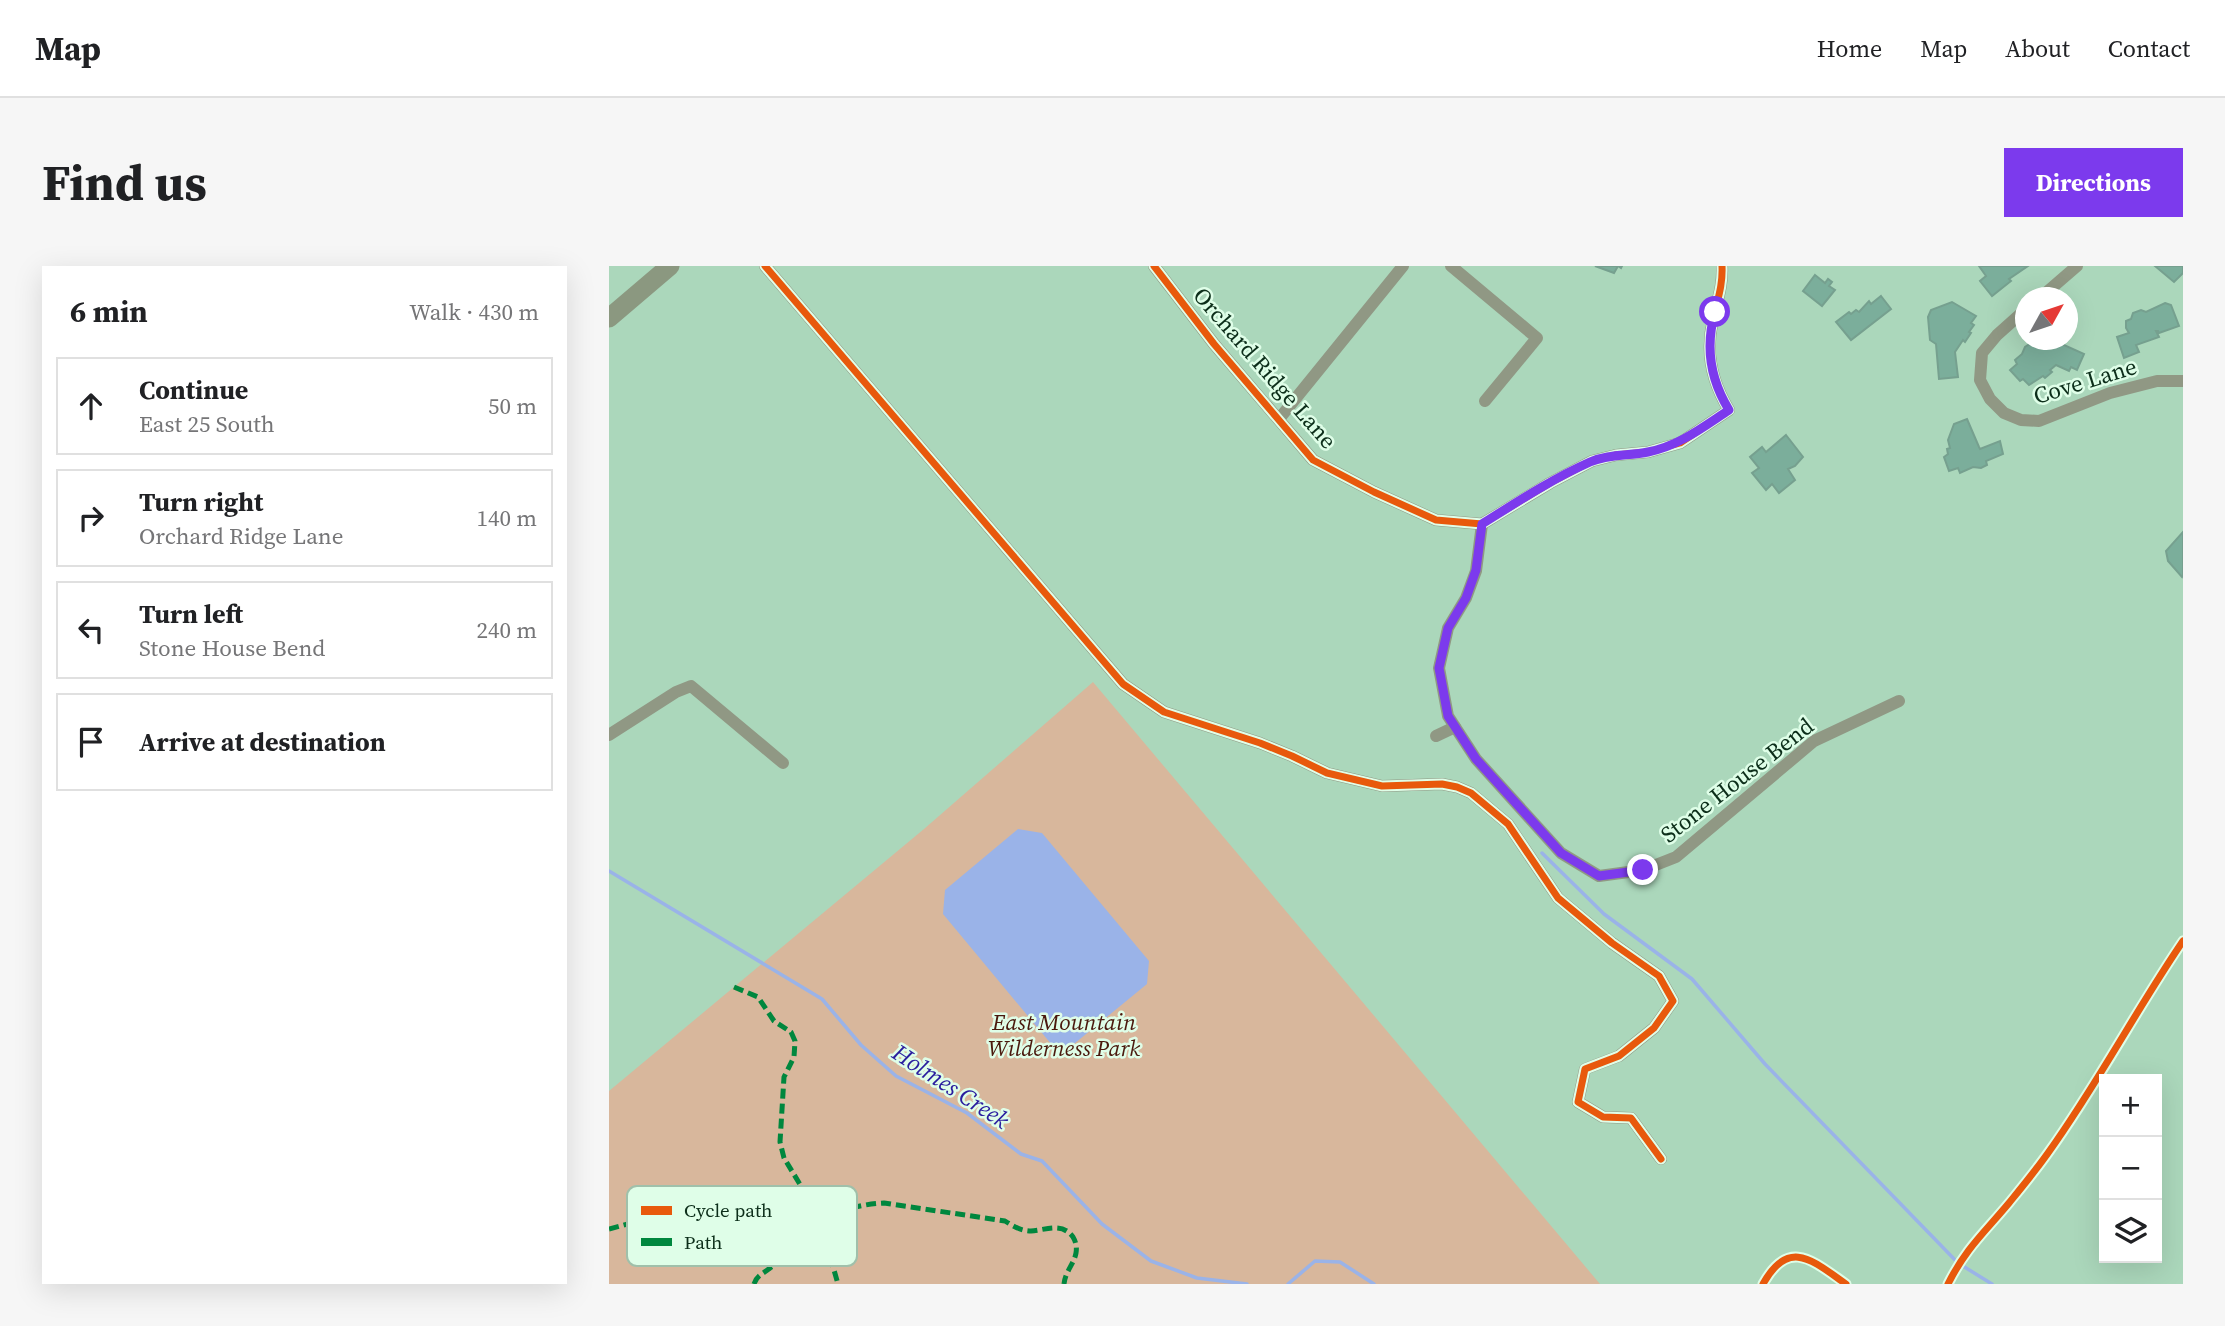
<!DOCTYPE html>
<meta charset="utf-8">
<style>
body{margin:0;font-family:"Source Serif 4",serif;background:#f6f6f6;color:#202124}
.controls{position:absolute;right:21px;bottom:21px;display:grid;overflow:hidden;border-radius:0px;box-shadow:0 7px 28px #0002}
.controls button{width:63px;height:63px;display:grid;place-items:center;padding:0;border:0;border-bottom:2px solid #e0e0e0;background:#fff;color:#202124;font:35px sans-serif}
.compass{position:absolute;left:1406px;top:21px;width:63px;height:63px;border-radius:50%;background:#fff;box-shadow:0 7px 28px #0002;rotate:50deg}
.stop{position:absolute;width:21px;height:21px;margin:-16px;border:5px solid #7c3aed;border-radius:50%;background:#fff}
.stop.end{background:#7c3aed;border-color:#fff;box-shadow:0 2px 7px #0008}
.list{margin:0;padding:0;list-style:none}
h2{display:flex;justify-content:space-between;align-items:center;height:91px;margin:0;padding:0 28px;font-size:30px}
h2 small{font-size:23px;font-weight:400;color:#757577}
.list li{display:grid;grid-template-columns:46px 1fr auto;gap:21px;align-items:center;box-sizing:border-box;height:98px;margin:0 14px 14px;padding:0 14px;border:2px solid #e0e0e0;border-radius:0px}
.list b{display:block;font-size:26px;white-space:nowrap}
.list p{margin:0;font-size:23px;white-space:nowrap;color:#757577}
.list em{font-size:23px;font-style:normal;color:#757577}
.icon{flex:none;width:38px;height:38px;fill:none;stroke:currentColor;stroke-width:2;stroke-linecap:round;stroke-linejoin:round}
.map{position:relative;flex:none;width:1574px;height:1018px;overflow:hidden;border-radius:0px}
header{display:flex;align-items:center;gap:42px;box-sizing:border-box;height:98px;padding:0 35px;background:#fff;border-bottom:2px solid #e0e0e0}
header strong{font-size:33px}
nav{display:flex;gap:38px;margin-inline-start:auto;font-size:24px}
.intro{display:flex;align-items:center;justify-content:space-between;box-sizing:border-box;height:168px;padding:0 42px}
h1{margin:0;font-size:49px}
.button{padding:18px 32px;border-radius:0px;background:#7c3aed;color:#fff;font-size:24px;font-weight:700}
main{display:flex;gap:42px;padding:0 42px}
aside{flex:1;background:#fff;border-radius:0px;box-shadow:0 7px 28px #0002}
.map>svg:first-child{display:block}
</style>
<header>
<strong>Map</strong>
<nav><a>Home</a><a>Map</a><a>About</a><a>Contact</a></nav>
</header>
<div class="intro"><h1>Find us</h1><a class="button">Directions</a></div>
<main>
<aside>
<h2>6 min<small>Walk · 430 m</small></h2>
<ul class="list">
<li><svg class="icon" aria-label="ahead" viewBox="0 0 24 24"><path d="M12 20V5M6 11l6-6 6 6"/></svg><div><b>Continue</b><p>East 25 South</p></div><em>50 m</em></li>
<li><svg class="icon" aria-label="right" viewBox="0 0 24 24"><path d="M7 20v-9h11M14 6l5 5-5 5"/></svg><div><b>Turn right</b><p>Orchard Ridge Lane</p></div><em>140 m</em></li>
<li><svg class="icon" aria-label="left" viewBox="0 0 24 24"><path d="M17 20v-9H6M10 6l-5 5 5 5"/></svg><div><b>Turn left</b><p>Stone House Bend</p></div><em>240 m</em></li>
<li><svg class="icon" aria-label="arrive" viewBox="0 0 24 24"><path d="M6 21V4h12l-3 4 3 4H6"/></svg><div><b>Arrive at destination</b></div></li>
</ul>
</aside>
<div class="map">
<svg width="1574" height="1018" viewBox="0 0 1574 1018">
<rect width="100%" height="100%" fill="#abd7bb"/>
<polygon fill="#d8b79c" points="484,416 991,1018 0,1018 0,825 315,563"/>
<polygon fill="#9ab3e8" points="409,563 433,567 540,695 538,718 460,782 443,779 334,648 336,624"/>
<g fill="none" stroke-linecap="round" stroke-linejoin="round">
<g stroke="#9ab3e8" stroke-width="3.5">
<polyline points="933,587 995,648 1083,713 1156,798 1349,997 1383,1018"/>
<polyline points="0,605 213,733 252,779 287,810 358,847 412,888 433,895 493,958 542,995 588,1012 638,1018"/>
<polyline points="679,1018 706,995 731,996 765,1018"/>
</g>
</g>
<g fill="#7bae9b" stroke="#76a08f" stroke-width="2">
<polygon points="986,0 1013,0 1012,2 1009,0 1005,7"/>
<polygon points="1370,0 1419,0 1400,13 1402,15 1383,30 1371,15 1377,10"/>
<polygon points="1546,0 1574,0 1574,7 1565,16"/>
<polygon points="1206,9 1216,17 1219,13 1223,16 1220,20 1226,24 1213,40 1194,25"/>
<polygon points="1272,30 1282,43 1242,74 1227,56 1240,46 1242,48 1247,44 1250,46 1260,35 1262,38"/>
<polygon points="1343,36 1367,50 1362,57 1365,59 1360,66 1362,67 1356,76 1354,74 1346,86 1349,111 1330,113 1327,78 1321,74 1319,51 1322,44"/>
<polygon points="1556,37 1562,39 1570,60 1550,67 1549,65 1547,65 1550,71 1527,79 1530,86 1515,92 1508,71 1520,67 1517,62 1517,55 1522,53 1524,47 1532,44 1537,46"/>
<polygon points="1427,74 1444,74 1475,88 1468,104 1462,101 1460,105 1447,99 1441,104 1443,106 1436,112 1434,110 1420,119 1414,113 1411,115 1401,104 1408,98 1406,94 1413,88 1416,81"/>
<polygon points="1358,153 1370,181 1371,183 1391,175 1394,188 1377,195 1378,199 1372,202 1364,201 1351,207 1349,202 1340,205 1335,191 1339,188 1338,183 1341,182 1339,174 1345,158"/>
<polygon points="1177,169 1194,191 1186,200 1179,203 1186,214 1170,227 1163,218 1157,224 1143,207 1150,202 1141,191 1153,181 1157,186"/>
<polygon points="1574,266 1574,309 1573,311 1559,295 1557,285"/>
</g>
<g fill="none" stroke-linecap="round" stroke-linejoin="round">
<g stroke="#909884" stroke-width="12">
<polyline points="156,0 514,418 555,446 651,477 683,490 718,507 773,520 833,518 848,521 862,527 899,558 949,632 1003,677 1050,710 1064,735 1045,762 1010,790 976,803 969,836 994,851 1022,852 1052,893"/>
<path d="M545,0L605,78L704,194L765,226L827,254L873,258L941,217L983,195L1007,189L1039,186L1071,177L1120,144C1103,116 1096,86 1104,54C1108,35 1114,20 1113,0"/>
<polyline points="842,0 928,72 876,135"/>
<polyline points="1431,32 1468,0"/>
<polyline points="1416,44 1388,69 1373,87 1371,114 1381,133 1395,147 1412,154 1430,155 1501,127 1548,115 1574,115"/>
<polyline points="670,153 794,0"/>
<polyline points="873,258 867,305 857,332 839,362 830,402 839,450 867,493 952,587 990,610 1034,604 1067,591 1205,475 1290,435"/>
<polyline points="0,469 67,426 82,420 174,497"/>
<polyline points="827,470 846,461"/>
</g>
<polyline stroke="#8b9880" stroke-width="19" points="0,52 61,0"/>
<g stroke="#00873e" stroke-width="5" stroke-dasharray="10 5" stroke-linecap="butt">
<polyline points="125,721 149,731 165,755 182,766 186,775 185,791 175,811 171,876 175,892 209,948 229,1018"/>
<path d="M0,963C23,957 45,951 67,942C81,937 92,926 107,925C136,923 154,945 178,949C211,954 243,938 275,937L396,955C404,960 412,965 422,965C437,964 453,956 464,971C467,976 468,981 467,987C465,998 456,1006 455,1018"/>
<path d="M145,1018C148,1009 154,1008 161,1002C182,987 179,972 179,949"/>
</g>
<defs>
<g id="cycleway">
<polyline points="156,0 514,418 555,446 651,477 683,490 718,507 773,520 833,518 848,521 862,527 899,558 949,632 1003,677 1050,710 1064,735 1045,762 1010,790 976,803 969,836 994,851 1022,852 1052,893"/>
<path d="M545,0L605,78L704,194L765,226L827,254L873,258L941,217L983,195L1007,189L1039,186L1071,177L1120,144C1103,116 1096,86 1104,54C1108,35 1114,20 1113,0"/>
<path d="M1154,1018C1180,971 1204,995 1237,1018"/>
<path d="M1339,1018C1357,982 1375,967 1400,937C1413,921 1427,904 1439,887C1488,819 1527,744 1574,675"/>
</g>
</defs>
<use href="#cycleway" stroke="#dffee8" stroke-width="11"/>
<use href="#cycleway" stroke="#e8590c" stroke-width="7"/>
</g>
<g fill="none" stroke-linecap="round" stroke-linejoin="round">
<path stroke="#7c3aed" stroke-width="9" d="M1034,604L990,610L952,587L867,493L839,450L830,402L839,362L857,332L867,304L873,258C908,236 943,213 981,196C999,188 1020,190 1039,186C1070,180 1094,161 1120,144C1101,113 1096,81 1106,46"/>
</g>
<g text-anchor="middle" dominant-baseline="central" stroke-width="5" stroke-linejoin="round" paint-order="stroke">
<g font-size="23" fill="#0c2e1a" stroke="#dffee8">
<text transform="translate(656 102) rotate(49)">Orchard Ridge Lane</text>
<text transform="translate(1476 115) rotate(-17)">Cove Lane</text>
<text transform="translate(1128 514) rotate(-38)">Stone House Bend</text>
</g>
<g font-size="23" font-style="italic" fill="#4a190d" stroke="#dffee8">
<text x="455" y="756">East Mountain<tspan x="455" dy="26">Wilderness Park</tspan></text>
</g>
<g font-size="24" font-style="italic" fill="#2a1d9e" stroke="#dffee8">
<text transform="translate(342 820) rotate(33)">Holmes Creek</text>
</g>
</g>
<rect x="18" y="920" width="230" height="80" rx="10" fill="#dffee8" stroke="#a0c0aa" stroke-width="2"/>
<rect x="32" y="940" width="31" height="9" fill="#e8590c"/>
<rect x="32" y="972" width="31" height="8" fill="#00873e"/>
<g font-size="19" fill="#0c2e1a">
<text x="75" y="951">Cycle path</text>
<text x="75" y="983">Path</text>
</g>
</svg>
<div class="controls">
<button>+</button>
<button>−</button>
<button><svg class="icon" aria-label="layers" viewBox="0 0 24 24"><path d="M12 4l9 5-9 5-9-5zM3 14l9 5 9-5"/></svg></button>
</div>
<svg class="compass" viewBox="-18 -18 36 36"><path d="M0-13l5 13h-10z" fill="#e53935"/><path d="M0 13l5-13h-10z" fill="#757577"/></svg>
<div class="stop" style="left:1106px;top:46px"></div>
<div class="stop end" style="left:1034px;top:604px"></div>
</div>
</main>
